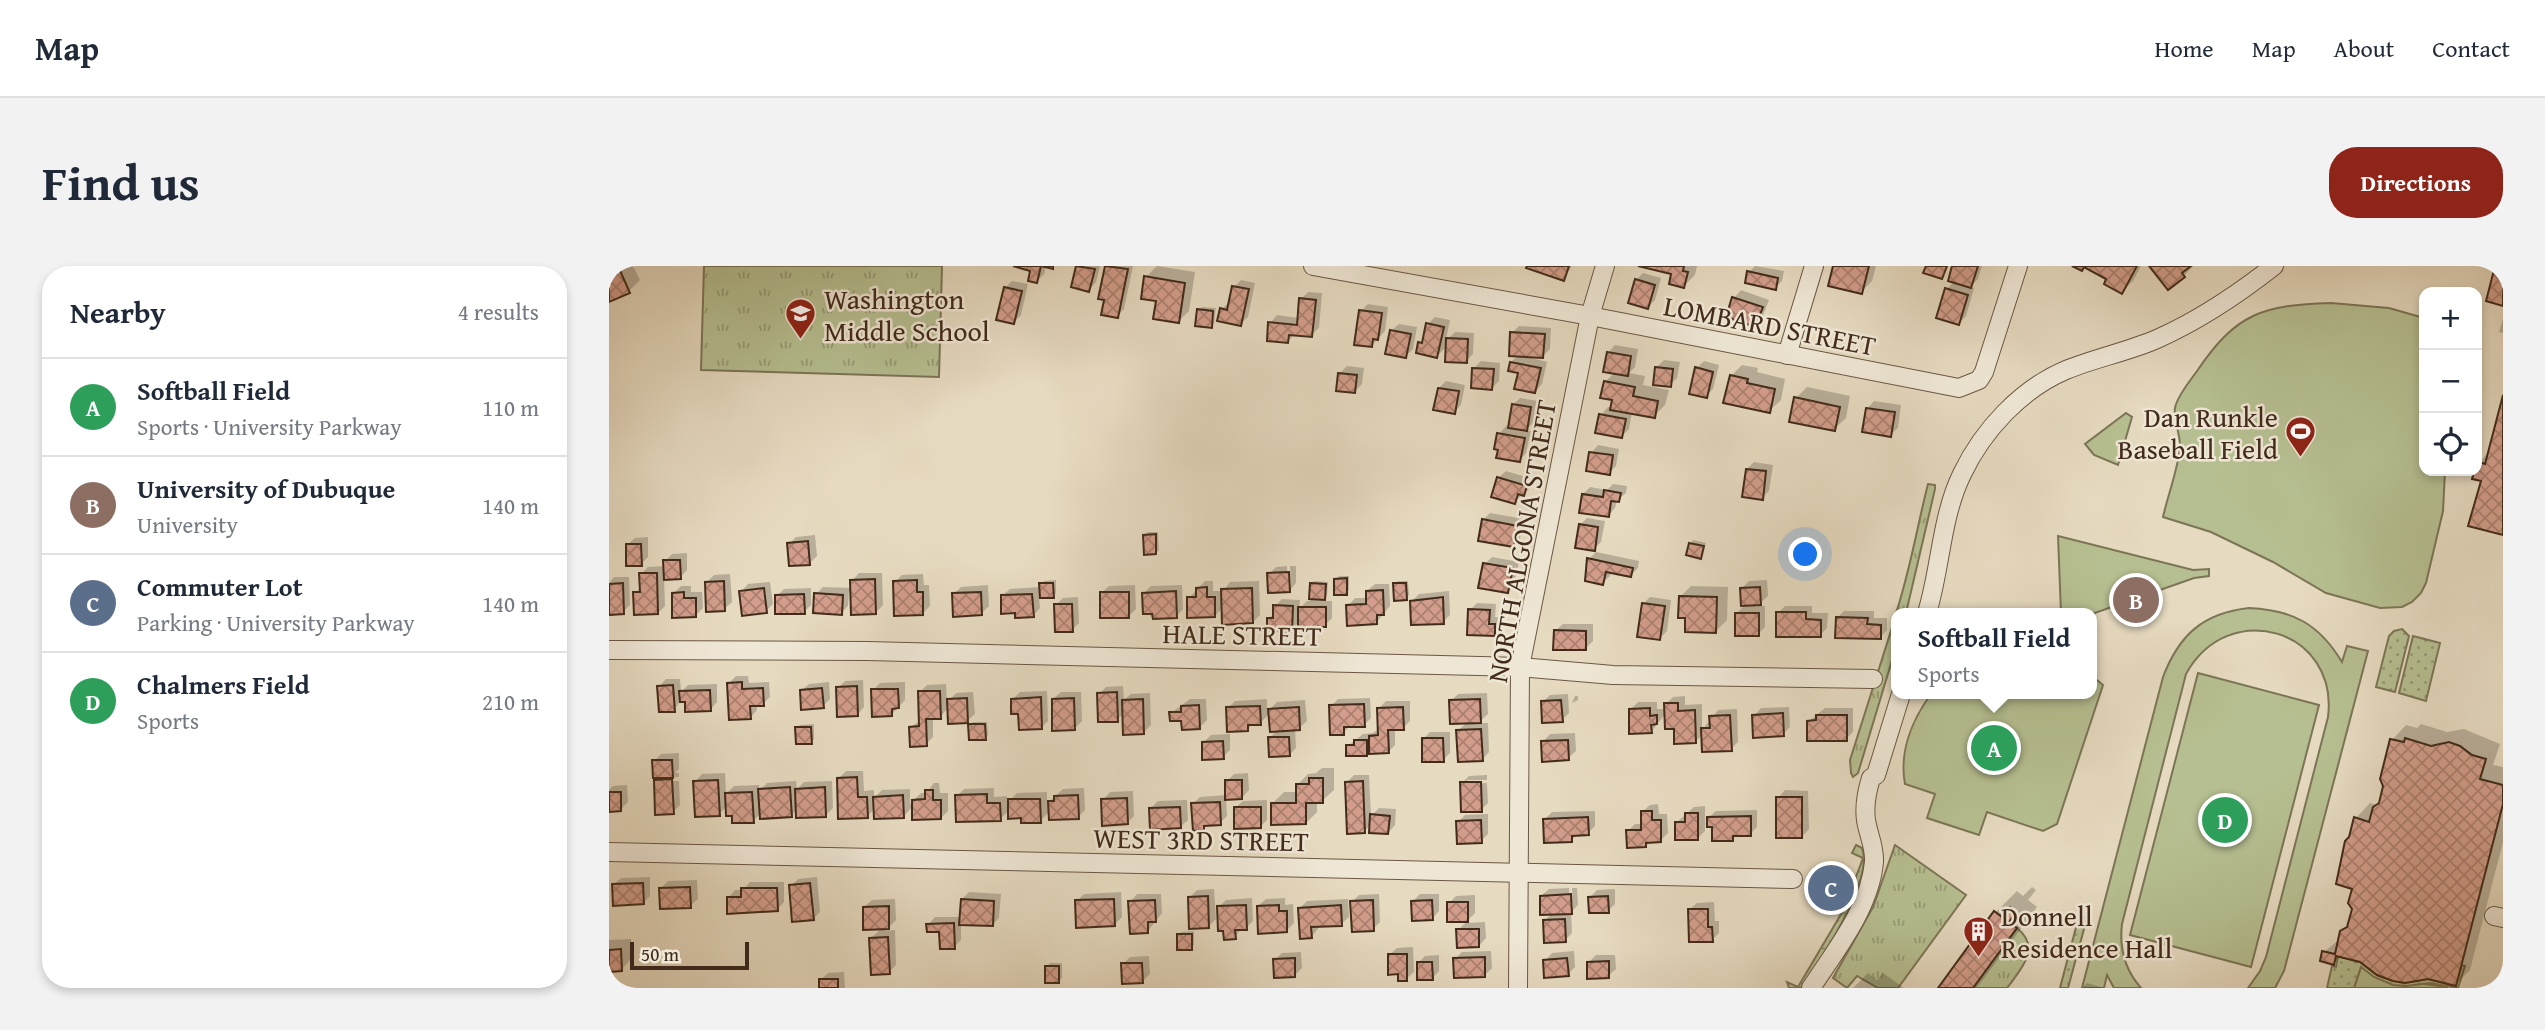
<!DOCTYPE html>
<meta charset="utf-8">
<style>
body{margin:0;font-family:"Gentium Book Plus",serif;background:#f2f2f3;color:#1f2937}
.controls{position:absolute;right:21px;top:21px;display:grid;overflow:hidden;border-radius:14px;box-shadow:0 4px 10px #0003}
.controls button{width:63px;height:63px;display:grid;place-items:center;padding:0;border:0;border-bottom:2px solid #e0e1e3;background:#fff;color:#1f2937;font:35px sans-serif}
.scale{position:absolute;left:21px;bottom:18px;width:119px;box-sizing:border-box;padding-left:7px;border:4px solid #422b1a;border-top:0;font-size:19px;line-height:24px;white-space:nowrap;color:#422b1a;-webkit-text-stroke:5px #efe7d6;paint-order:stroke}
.you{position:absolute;left:1197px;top:289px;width:24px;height:24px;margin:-18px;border:5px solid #fff;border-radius:50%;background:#1a73e8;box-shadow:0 0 0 10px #1a73e833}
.badge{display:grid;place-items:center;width:46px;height:46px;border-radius:50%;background:#8f2418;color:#fff;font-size:23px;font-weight:700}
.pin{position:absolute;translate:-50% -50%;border:4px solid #fff;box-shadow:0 2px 7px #0006}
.popup{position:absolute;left:1282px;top:342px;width:206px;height:91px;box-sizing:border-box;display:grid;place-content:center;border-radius:14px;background:#fff;filter:drop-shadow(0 2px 5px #0005);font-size:23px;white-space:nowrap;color:#747a83}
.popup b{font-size:26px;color:#1f2937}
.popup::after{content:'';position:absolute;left:50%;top:100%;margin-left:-14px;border:14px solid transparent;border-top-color:#fff}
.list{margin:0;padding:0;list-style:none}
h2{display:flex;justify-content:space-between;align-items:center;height:91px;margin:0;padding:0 28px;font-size:30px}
h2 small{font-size:23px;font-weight:400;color:#747a83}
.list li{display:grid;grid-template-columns:46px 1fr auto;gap:21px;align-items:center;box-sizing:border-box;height:98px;padding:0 28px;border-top:2px solid #e0e1e3}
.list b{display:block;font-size:26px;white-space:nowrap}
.list p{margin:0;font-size:23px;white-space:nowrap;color:#747a83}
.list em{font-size:23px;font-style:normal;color:#747a83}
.icon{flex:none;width:38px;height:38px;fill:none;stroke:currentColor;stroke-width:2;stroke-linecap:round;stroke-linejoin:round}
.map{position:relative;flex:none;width:1894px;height:722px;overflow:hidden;border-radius:28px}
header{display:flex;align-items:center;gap:42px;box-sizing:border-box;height:98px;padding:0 35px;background:#fff;border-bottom:2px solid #e0e1e3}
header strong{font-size:33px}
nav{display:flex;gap:38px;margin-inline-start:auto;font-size:24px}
.intro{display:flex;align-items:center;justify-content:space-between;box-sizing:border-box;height:168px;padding:0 42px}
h1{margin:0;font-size:49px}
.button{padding:18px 32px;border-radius:28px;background:#8f2418;color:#fff;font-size:24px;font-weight:700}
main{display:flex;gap:42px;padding:0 42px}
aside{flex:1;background:#fff;border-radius:28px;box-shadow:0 4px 10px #0003}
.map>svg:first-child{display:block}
</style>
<header>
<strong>Map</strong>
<nav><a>Home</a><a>Map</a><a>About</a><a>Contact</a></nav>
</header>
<div class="intro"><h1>Find us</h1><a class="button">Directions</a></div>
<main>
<aside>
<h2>Nearby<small>4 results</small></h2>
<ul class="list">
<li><span class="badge" style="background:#2e9e5b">A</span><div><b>Softball Field</b><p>Sports · University Parkway</p></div><em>110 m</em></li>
<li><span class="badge" style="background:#8d6e63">B</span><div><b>University of Dubuque</b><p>University</p></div><em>140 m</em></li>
<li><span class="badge" style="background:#5c6f8a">C</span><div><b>Commuter Lot</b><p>Parking · University Parkway</p></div><em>140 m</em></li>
<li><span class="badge" style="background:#2e9e5b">D</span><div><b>Chalmers Field</b><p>Sports</p></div><em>210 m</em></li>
</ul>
</aside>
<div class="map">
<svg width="1894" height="722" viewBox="0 0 1894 722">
<defs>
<pattern id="grass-tufts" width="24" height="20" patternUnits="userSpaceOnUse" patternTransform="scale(1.75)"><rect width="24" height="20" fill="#b6bf91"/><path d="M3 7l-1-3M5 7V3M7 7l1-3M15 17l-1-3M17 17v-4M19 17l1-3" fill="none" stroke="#969b76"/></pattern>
<pattern id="garden-dots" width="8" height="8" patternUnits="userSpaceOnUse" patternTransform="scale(1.75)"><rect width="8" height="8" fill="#b6bf91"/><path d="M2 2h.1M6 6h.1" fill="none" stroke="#969b76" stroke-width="1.8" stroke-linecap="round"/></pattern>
<pattern id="building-cross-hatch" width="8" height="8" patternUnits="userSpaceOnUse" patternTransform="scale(1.75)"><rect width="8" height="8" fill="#d29d8a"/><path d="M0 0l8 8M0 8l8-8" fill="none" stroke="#ac8070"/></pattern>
</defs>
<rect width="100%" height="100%" fill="#e6dac0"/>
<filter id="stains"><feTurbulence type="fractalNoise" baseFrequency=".00286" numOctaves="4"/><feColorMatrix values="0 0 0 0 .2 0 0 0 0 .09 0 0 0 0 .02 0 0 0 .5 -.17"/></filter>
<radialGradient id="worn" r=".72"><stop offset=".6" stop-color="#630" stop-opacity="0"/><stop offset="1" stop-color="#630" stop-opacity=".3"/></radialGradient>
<g fill="url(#grass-tufts)" stroke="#7c7556" stroke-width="2">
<polygon points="95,0 333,0 330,111 92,104"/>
<path d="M1319,218L1326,219V223L1297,347H1287C1301,305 1308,261 1319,218Z"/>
<polygon points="1287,349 1287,381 1249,507 1244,511 1242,507 1241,494"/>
<polygon points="1286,579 1357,629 1289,722 1269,722 1248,710 1238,722 1224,712 1264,641"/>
<path d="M1408,662C1433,682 1412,703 1398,722H1364Z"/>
<path d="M1752,701C1785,722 1803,713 1839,722H1745Z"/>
</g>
<g fill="url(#garden-dots)" stroke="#7c7556" stroke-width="2">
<polygon points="1793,363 1800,370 1786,426 1767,421 1780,370 1785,365"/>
<polygon points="1804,370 1831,377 1817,435 1790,427"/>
<path d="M1247,579L1253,582C1265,614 1212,694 1192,722H1180L1178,716L1189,721L1235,643L1254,592L1243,587Z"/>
<polygon points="1470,650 1478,652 1459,722 1451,722"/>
<polygon points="1729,690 1751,696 1768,709 1784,715 1796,717 1819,713 1846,720 1852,699 1856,700 1849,722 1821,717 1797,720 1784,719 1765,711 1752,701 1745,722 1718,722 1723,700 1727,701"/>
</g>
<g fill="#b6bf91" stroke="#7c7556" stroke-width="2">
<path d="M1722,37L1780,42L1815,52V205H1836L1834,245L1817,317L1812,327L1803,336L1793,341L1771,342L1717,327L1664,296L1602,266L1554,251C1558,232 1571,197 1571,179C1571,167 1564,153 1566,142C1568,130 1581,115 1588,105C1627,47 1654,39 1722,37Z"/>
<polygon points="1517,147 1523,151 1509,199 1485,189 1476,178"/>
<polygon points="1449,270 1584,304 1600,303 1600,310 1585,312 1483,348 1452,347"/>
<path d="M1640,342C1684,344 1710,358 1733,396L1738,380L1759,385L1675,705L1666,722H1639L1651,705L1657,691L1719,451C1730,363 1619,331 1577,408L1513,658C1510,683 1516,704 1532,722H1505L1498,709L1495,722H1473L1554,411C1570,369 1594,347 1640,342Z"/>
<polygon points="1589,407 1710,439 1642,701 1521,669"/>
<path d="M1483,410L1494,419L1448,558L1434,565L1378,546L1370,569L1318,552L1326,528L1296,518C1290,486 1303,454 1322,428H1483Z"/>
</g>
<g fill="#0003">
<polygon points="0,0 24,0 31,14 20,25 0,34"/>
<polygon points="406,0 437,0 435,8 428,15 423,4"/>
<polygon points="469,0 491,0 487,16 480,24 464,20"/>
<polygon points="497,0 524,0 515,43 508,50 497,33 491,32"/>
<polygon points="548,0 586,6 580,45 569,56 549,34 537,11"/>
<polygon points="920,0 963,0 954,13"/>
<polygon points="1036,0 1088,0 1086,9 1075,20 1064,7"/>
<polygon points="1146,0 1175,5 1173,15 1166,22 1140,6"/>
<polygon points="1226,0 1267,0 1263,15 1252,26"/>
<polygon points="1345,0 1373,0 1369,13 1361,21 1365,22 1357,50 1350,57 1338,23 1346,15"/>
<polygon points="1477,0 1532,0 1524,15 1513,26 1500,12"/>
<polygon points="1543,0 1584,0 1575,10"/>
<polygon points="1034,7 1052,12 1046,34 1039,41 1027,14"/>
<polygon points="632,14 646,17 639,51 631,58 613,43 620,36 625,21"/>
<polygon points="403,15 419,18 412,49 405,56 396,22"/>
<polygon points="1132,24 1160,34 1153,52 1146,59 1119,49 1125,32"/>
<polygon points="699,26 713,27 710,62 702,69 686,68 679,75 661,57 668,49 690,52 692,33"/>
<polygon points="759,38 779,41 776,65 763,79 752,45"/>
<polygon points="593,41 607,42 605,57 602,60 590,44"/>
<polygon points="826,51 841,54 835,83 828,90 811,77 816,71 819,58"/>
<polygon points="1894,52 1894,67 1890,66"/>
<polygon points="790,58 808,61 804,83 797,90 782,65"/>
<polygon points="910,60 942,62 941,83 933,91 923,90 923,92 938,96 933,118 926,126 902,96 910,89 903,67"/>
<polygon points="846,66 865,67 864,88 857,95 839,73"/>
<polygon points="1006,79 1029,83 1026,101 1020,107 1036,110 1034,119 1060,124 1056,139 1045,150 1023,146 1020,163 1013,170 992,149 999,141 1003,142 1005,132 996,116 1006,106 999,87"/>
<polygon points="1055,94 1071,96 1068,112 1061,119 1048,101"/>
<polygon points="872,95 891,97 890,115 883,122 865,102"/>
<polygon points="1095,95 1110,99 1104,123 1097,130 1088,102"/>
<polygon points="1133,99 1149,102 1148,106 1176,113 1172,134 1160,145 1122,110"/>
<polygon points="738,100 755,102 753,118 746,125 730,108"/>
<polygon points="837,115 856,119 852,139 845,146 830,122"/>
<polygon points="1198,121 1241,130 1237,152 1225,163 1187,132"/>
<polygon points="911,132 929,135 925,156 917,164 922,165 917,187 910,195 890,168 897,160 901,161 904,139"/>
<polygon points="1265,135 1292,139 1289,162 1281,169 1258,143"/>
<polygon points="1894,136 1894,267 1874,214 1865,212 1870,196 1882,184"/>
<polygon points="989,179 1010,183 1007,200 1000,207 982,187"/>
<polygon points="1145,196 1164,199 1160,225 1153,232 1138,203"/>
<polygon points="897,205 924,213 922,221 905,236 889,212"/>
<polygon points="1004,218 1018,220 1017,227 1008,234 1006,242 999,250 974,228 981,221 998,224"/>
<polygon points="881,247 915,253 911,272 904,279 874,254"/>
<polygon points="978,252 996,255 992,276 985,283 971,259"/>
<polygon points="539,266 549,266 550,284 547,287 536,269"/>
<polygon points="206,269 208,290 201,297 180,278 187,271"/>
<polygon points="39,271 39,291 32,298 18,279 26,272"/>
<polygon points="1084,274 1097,277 1092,291 1081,278"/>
<polygon points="987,286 1030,295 1029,302 1021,310 1002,305 1001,310 993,317 980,293"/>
<polygon points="78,287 78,304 71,311 55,312 56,340 49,347 26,327 32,321 32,308 39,301 56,300 56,295 63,288"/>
<polygon points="883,291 910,296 905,318 898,325 876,298"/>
<polygon points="678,300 679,320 682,320 681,300 687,300 687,317 680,325 660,308 667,301"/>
<polygon points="250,307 273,307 274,339 267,346 243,325 240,325 239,340 232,347 207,328 214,321 243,322 243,315"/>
<polygon points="121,308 123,336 115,343 98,316 105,309"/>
<polygon points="314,308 315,319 320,319 321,340 314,347 286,316 293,309"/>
<polygon points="730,310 740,310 740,324 737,327 727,313"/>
<polygon points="5,311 20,311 21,339 14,346 0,347 0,317"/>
<polygon points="447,314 447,327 444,330 430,331 431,342 424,350 407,346 393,330 401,323 432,321 435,315"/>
<polygon points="1158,314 1159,330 1148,340 1156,340 1156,361 1149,368 1127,348 1137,338 1133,322 1140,315"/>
<polygon points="596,315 604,315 604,325 614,325 621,316 650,315 651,349 644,356 614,341 606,350 580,332"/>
<polygon points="705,315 719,316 718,329 713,335 723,335 723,352 716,359 691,355 682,364 660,352 666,347 666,340 673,333 691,334 690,343 698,335 701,335 702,318"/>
<polygon points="789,315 799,315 800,329 797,333 786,318"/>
<polygon points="161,316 164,338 157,345 132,326 139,318"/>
<polygon points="766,318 780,318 781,340 767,357 739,340 746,332 759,332 758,325"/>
<polygon points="379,319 380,340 372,348 345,328 352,321"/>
<polygon points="526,319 527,343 520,350 492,327 500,320"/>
<polygon points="573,319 574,343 567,351 535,327 542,320"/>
<polygon points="72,320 82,320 82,326 93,326 94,342 86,350 65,327"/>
<polygon points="1082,320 1119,321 1118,354 1107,365 1078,350 1071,331"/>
<polygon points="202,322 202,339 195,346 168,330 175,323"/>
<polygon points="840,325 841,349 834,356 803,335 810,328"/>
<polygon points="469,331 470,357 463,364 447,339 454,332"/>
<polygon points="1041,331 1062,334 1058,365 1051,372 1034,338"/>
<polygon points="868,337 887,338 886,351 893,352 892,361 885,368 861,344"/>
<polygon points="1176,340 1203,340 1203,347 1219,347 1218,362 1211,369 1169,347"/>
<polygon points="1235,345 1265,345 1265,352 1278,352 1278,364 1271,372 1228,352"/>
<polygon points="954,358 984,358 984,375 977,382 946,365"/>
<polygon points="127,410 139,410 140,417 160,416 161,431 154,438 148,438 148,444 141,452 120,417"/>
<polygon points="57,413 71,413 72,426 79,419 108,418 108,436 101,444 72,434 65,444 50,421"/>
<polygon points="254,414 255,441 248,449 229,422 236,415"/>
<polygon points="220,416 221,433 214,440 192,425 200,418"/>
<polygon points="296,416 296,434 282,449 264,424 271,417"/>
<polygon points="337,418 338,436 347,427 364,426 366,448 358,455 340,441 331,451 324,451 324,471 317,478 302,461 312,454 311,426 318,419"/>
<polygon points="514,420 515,434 522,428 541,427 542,459 535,466 515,447 508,454 490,428 497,421"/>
<polygon points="438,425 439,455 432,462 411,446 404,433 411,426"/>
<polygon points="452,426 472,426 473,455 465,463 444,433"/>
<polygon points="878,427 879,448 869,457 879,457 880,486 873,494 849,465 859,455 842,435 849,428"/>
<polygon points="959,428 960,447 953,454 934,436 941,429"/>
<polygon points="966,430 969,430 969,434 963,437"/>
<polygon points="1076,430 1076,439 1093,438 1093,464 1109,444 1128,443 1129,476 1122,483 1094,468 1086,476 1066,461 1057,447 1042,466 1021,444 1029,436 1048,436 1048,443 1057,443 1057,438 1064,431"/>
<polygon points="761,432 762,452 755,459 742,459 734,467 722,440 729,433"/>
<polygon points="581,433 597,433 598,454 591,461 562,447"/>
<polygon points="658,433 658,446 668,436 696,434 698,455 690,462 686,462 687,482 680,489 661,472 669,463 661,447 651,457 644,457 639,463 619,442 626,435"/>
<polygon points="777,435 801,435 801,455 794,462 786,463 786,479 779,486 762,484 758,488 739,480 754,468 764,467 770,463 770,442"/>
<polygon points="1180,441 1181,461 1174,468 1145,450 1152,442"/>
<polygon points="1216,442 1244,442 1244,466 1237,473 1200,455"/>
<polygon points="364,456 378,456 379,469 376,472 361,459"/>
<polygon points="205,458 205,473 202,476 188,462 191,459"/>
<polygon points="1812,458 1838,466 1855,463 1891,478 1884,499 1894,501 1894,576 1861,704 1846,719 1733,689 1725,697 1715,686 1732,672 1733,666 1741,658 1745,643 1747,552 1761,537 1768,539 1772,535 1783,474 1797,459 1808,462"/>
<polygon points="821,466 841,466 841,487 834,494 814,473"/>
<polygon points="966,467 967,485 959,492 934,476 941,468"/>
<polygon points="621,468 621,484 614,491 595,476 602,469"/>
<polygon points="70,487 70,503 66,507 70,507 70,511 52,512 52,515 70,515 71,539 64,546 47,515 51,510 45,495 52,488"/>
<polygon points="713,502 725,502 725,524 713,535 708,535 708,546 697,557 664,537 675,526 688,526 688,519 699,508 707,507"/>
<polygon points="237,505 254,505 255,525 265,524 265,532 273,524 301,523 301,538 312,527 317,527 325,517 330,517 331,527 339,527 339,545 332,552 305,539 295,550 266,542 259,550 230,512"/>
<polygon points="116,507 117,528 125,520 150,519 150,525 158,517 187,515 188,523 195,516 223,515 224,542 217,549 188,543 182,550 152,547 144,555 124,548 118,540 110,548 86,516 93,508"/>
<polygon points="639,507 640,524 633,532 617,532 618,550 611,557 599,558 594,563 584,538 591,531 618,529 618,515 625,508"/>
<polygon points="745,509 760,509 762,550 770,542 787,543 786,559 779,567 762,558 755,566 738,516"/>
<polygon points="878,509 878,514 858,514 858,518 878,517 879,537 872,544 853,517 860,510"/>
<polygon points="18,519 19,536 12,543 0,544 0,524 4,520"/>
<polygon points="385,522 385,531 398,530 398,537 408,527 438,526 438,538 454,523 475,522 476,544 469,551 441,545 431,555 414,551 401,544 391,553 348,530 355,523"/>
<polygon points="1176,524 1199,525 1200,563 1193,571 1169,532"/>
<polygon points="524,525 525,550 518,557 494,534 501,526"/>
<polygon points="578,534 579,554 571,561 542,542 549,535"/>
<polygon points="658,534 658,554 651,561 626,542 634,535"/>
<polygon points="1049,538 1050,548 1058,548 1059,567 1052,574 1040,575 1036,579 1019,565 1026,558 1034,558 1033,546 1041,539"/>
<polygon points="1096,540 1096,565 1089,572 1067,557 1085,541"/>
<polygon points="1148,544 1148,561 1141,568 1128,568 1123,573 1099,552 1107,545"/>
<polygon points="986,545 986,560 979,567 969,568 962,574 935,554 943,546"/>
<polygon points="879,548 879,568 872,575 849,556 856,549"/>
<polygon points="41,611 41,630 34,637 4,619 12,612"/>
<polygon points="208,611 211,646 204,653 182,620 189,613"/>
<polygon points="88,614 89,633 81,640 52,622 59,615"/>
<polygon points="141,616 175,616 175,636 168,644 119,632 126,624 134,624"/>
<polygon points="1423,621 1427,624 1419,634 1428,641 1370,719 1367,722 1331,722 1387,646 1408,625 1414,630"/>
<polygon points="960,622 961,642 964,642 963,622 968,622 969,639 962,646 963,667 956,674 936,654 943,647 932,630 940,623"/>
<polygon points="605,623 607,653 599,661 580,632 588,624"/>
<polygon points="1006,623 1006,638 999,645 981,631 988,624"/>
<polygon points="360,626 392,628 390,652 383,659 352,657 352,674 345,681 332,664 319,659 326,651 352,651 353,633"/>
<polygon points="512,626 513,651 506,658 468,635 475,628"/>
<polygon points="528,628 552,628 553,647 539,665 521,636"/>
<polygon points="770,628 771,656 764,663 743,636 750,629"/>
<polygon points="811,628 830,628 830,645 823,653 804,635"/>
<polygon points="866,629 866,647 859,654 840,637 847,630"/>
<polygon points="643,632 644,655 637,662 633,662 626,671 610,641 617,634"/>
<polygon points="676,632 676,639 684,638 685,657 678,664 649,640 657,633"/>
<polygon points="286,633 287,654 276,665 286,664 287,699 280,706 262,672 273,662 255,641 263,634"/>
<polygon points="739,633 740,651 732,658 709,659 709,663 702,671 691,642 698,635"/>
<polygon points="1105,636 1106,655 1110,655 1110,667 1103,674 1080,644 1088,637"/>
<polygon points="876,656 877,672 870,680 849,664 856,657"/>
<polygon points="585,665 585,679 582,682 569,669 572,666"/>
<polygon points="22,673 23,692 12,704 0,704 0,674"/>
<polygon points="804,681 805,706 797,713 780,689 788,682"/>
<polygon points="882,685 883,702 876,709 846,693 853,686"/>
<polygon points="965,685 966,701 959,708 936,695 943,687"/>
<polygon points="692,686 693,702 686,709 666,694 673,687"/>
<polygon points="830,689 830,705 823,713 809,697 816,690"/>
<polygon points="987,689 1006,689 1007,703 999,710 979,697"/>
<polygon points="540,690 541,708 534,715 514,698 521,691"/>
<polygon points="441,697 453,697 453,712 449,715 438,700"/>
<polygon points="235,706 236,722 212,722 211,714 219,707"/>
<polygon points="1259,707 1268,714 1274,707 1295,722 1244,722"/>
<polygon points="7,715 8,722 0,722 0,716"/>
<polygon points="1478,717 1495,722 1473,722"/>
</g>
<g fill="url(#building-cross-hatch)" stroke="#422b1a" stroke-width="2">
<polygon points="0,0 9,0 21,27 0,36"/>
<polygon points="404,0 444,0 444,3 432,0 428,17 419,15 421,5"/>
<polygon points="467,0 486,3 480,26 462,21"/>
<polygon points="496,0 519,3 509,52 492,49 495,34 489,33"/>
<polygon points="918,0 960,0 955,15 917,2"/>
<polygon points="1029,0 1075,0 1074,5 1079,6 1075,22 1060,18 1062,8"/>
<polygon points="1224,0 1260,0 1253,28 1219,20"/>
<polygon points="1317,0 1338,0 1333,13 1314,7"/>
<polygon points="1343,0 1369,0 1362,22 1339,15"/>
<polygon points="1463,0 1528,0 1513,28 1495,18 1497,13 1475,1 1473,5"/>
<polygon points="1540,0 1582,0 1573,7 1576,11 1559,24"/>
<polygon points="1886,0 1894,0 1894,40 1877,35"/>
<polygon points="1138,5 1169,12 1167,24 1136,17"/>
<polygon points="535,10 576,17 570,57 544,53 547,35 532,33"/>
<polygon points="1026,13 1046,19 1039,43 1019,37"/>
<polygon points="623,20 640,23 632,60 608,55 611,42 618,44"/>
<polygon points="395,21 413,25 405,58 387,54"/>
<polygon points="1336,22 1359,29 1350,59 1327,52"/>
<polygon points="1123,31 1154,41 1146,61 1117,51"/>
<polygon points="690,32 707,34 703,71 680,69 679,77 658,75 659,56 688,59"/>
<polygon points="588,43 604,45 603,62 586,60"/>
<polygon points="750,44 773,47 769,74 764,73 763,81 745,79"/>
<polygon points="817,57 835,61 828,92 807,87 809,76 813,77"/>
<polygon points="781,64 802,68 797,92 776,88"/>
<polygon points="901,66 936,68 934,92 900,90"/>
<polygon points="837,72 859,73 858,97 836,96"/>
<polygon points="998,86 1022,90 1019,110 994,106"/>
<polygon points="901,96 932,102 926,127 905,123 909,107 899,105"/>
<polygon points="1046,101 1064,103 1062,121 1044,119"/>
<polygon points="1086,101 1104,106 1098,132 1080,128"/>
<polygon points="863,102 885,103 883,124 862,122"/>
<polygon points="729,107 748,109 746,127 727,125"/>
<polygon points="1121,109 1139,113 1138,117 1166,123 1161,147 1114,137"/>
<polygon points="995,115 1026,121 1024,130 1049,135 1046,152 1001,144 1003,134 991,132"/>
<polygon points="829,122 850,125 846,148 824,144"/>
<polygon points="1894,129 1894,269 1859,260 1872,215 1863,213 1865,205 1868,205 1868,195 1876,198"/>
<polygon points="1185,131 1231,141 1226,165 1180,156"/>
<polygon points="903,138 922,141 918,165 899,162"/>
<polygon points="1257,142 1286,146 1282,171 1253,166"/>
<polygon points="990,148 1017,153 1013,172 986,167"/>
<polygon points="888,167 916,172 911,196 887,192 889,184 885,183"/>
<polygon points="980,186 1004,189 1001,209 977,205"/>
<polygon points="1137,203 1157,205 1154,234 1133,231"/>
<polygon points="888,211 918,220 915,230 909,228 906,238 882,231"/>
<polygon points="995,224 1012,227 1010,236 1002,235 1000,251 970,247 973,228 994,231"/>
<polygon points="873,253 909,260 905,281 869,275"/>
<polygon points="970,258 989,261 986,285 966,282"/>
<polygon points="547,268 547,288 535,289 534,269"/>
<polygon points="199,275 201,299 180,300 178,277"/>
<polygon points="1080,277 1095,280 1092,293 1077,289"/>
<polygon points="17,278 32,278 33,300 17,300"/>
<polygon points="978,292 1024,302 1022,311 997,306 994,319 976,315"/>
<polygon points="54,294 71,294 72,313 55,314"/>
<polygon points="874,297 904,302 899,327 869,322"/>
<polygon points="680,306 681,326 659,327 658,307"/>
<polygon points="30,307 48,307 49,348 25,349 24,326 31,326"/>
<polygon points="738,312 738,329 725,329 725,313"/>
<polygon points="266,313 267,348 242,349 241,314"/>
<polygon points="308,314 308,326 314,326 314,349 285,350 284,315"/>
<polygon points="115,315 116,345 97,346 96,316"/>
<polygon points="14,317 15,348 0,349 0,318"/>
<polygon points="430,317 444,317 445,332 431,332"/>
<polygon points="701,317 717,318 716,334 700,333"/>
<polygon points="784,317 797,317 798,334 785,335"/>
<polygon points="598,321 598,331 606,331 606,351 578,352 578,331 587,331 587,322"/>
<polygon points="1151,321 1152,339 1132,340 1131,322"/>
<polygon points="155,322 158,347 133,350 130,325"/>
<polygon points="643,322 644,357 613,359 612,323"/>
<polygon points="774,324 775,349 768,349 768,358 738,360 737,339 757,338 757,325"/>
<polygon points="567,325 568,352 544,353 543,348 534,348 533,327"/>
<polygon points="75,326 75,332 87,332 87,351 63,352 63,327"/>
<polygon points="372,326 373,349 344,351 343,327"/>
<rect x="491" y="326" width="29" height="26"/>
<polygon points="205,327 234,329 233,349 204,347"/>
<polygon points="195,328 196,348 166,348 166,329"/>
<polygon points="423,328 425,351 406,352 406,347 392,348 392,329"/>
<polygon points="1070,330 1108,331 1107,367 1076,366 1076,352 1069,352"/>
<polygon points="834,331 835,358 802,359 801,335"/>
<polygon points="1033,337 1056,340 1051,374 1028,371"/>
<polygon points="445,338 463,338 464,366 446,366"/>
<polygon points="664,339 684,340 683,366 658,365 658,352 664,352"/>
<rect x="689" y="341" width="28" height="20"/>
<polygon points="859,343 881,344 880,358 886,358 886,370 858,369"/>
<polygon points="1167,346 1197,346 1197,353 1212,354 1212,371 1167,371"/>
<rect x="1126" y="347" width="24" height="23"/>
<polygon points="1227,351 1259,352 1258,358 1272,359 1272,373 1226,372"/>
<polygon points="945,364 977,365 977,384 944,384"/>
<polygon points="133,416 133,423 154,422 155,440 141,440 142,453 120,454 118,417"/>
<polygon points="64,419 66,446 50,446 48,420"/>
<polygon points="248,420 249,450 228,451 227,421"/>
<polygon points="213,422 215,442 192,444 191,424"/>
<polygon points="262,423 289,423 290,442 283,443 283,450 263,451"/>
<polygon points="101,424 102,445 76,446 76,436 71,436 70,425"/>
<polygon points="309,425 331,425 332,453 317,453 318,480 301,481 300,461 310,460"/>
<polygon points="508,426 509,456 489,456 488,427"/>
<polygon points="432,431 433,463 410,464 409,448 402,448 402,433"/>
<polygon points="358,432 359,457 339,458 338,433"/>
<polygon points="465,432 466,464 443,465 443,433"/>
<polygon points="534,433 535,468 514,469 513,434"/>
<polygon points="871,433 872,457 841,458 840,434"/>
<polygon points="952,434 954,456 933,457 932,435"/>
<polygon points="1055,437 1069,437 1069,445 1086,444 1087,477 1065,478 1065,463 1056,463"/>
<polygon points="755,438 756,461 735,461 735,469 721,469 720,439"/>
<polygon points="590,439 591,463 573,464 572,455 561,455 560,446 572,446 572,440"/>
<polygon points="651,440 652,459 639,459 639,465 618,466 617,441"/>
<polygon points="690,441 691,464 661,466 659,443"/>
<polygon points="794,441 795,464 779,464 780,487 760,488 760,470 769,469 768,442"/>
<polygon points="1041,442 1041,450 1048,449 1048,458 1042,459 1043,467 1020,468 1020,443"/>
<polygon points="1174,447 1175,470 1144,472 1143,449"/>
<polygon points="1121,449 1123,485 1093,486 1092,462 1101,462 1100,450"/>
<polygon points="1207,449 1238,449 1238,475 1198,475 1198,455 1207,454"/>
<polygon points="359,458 376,458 377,474 360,474"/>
<polygon points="186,461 202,461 203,478 187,478"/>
<polygon points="872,463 874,495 849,496 847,464"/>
<polygon points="659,471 680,471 681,490 660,491"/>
<polygon points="813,472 834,472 835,496 813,496"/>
<polygon points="1796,472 1822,480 1840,476 1851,480 1863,489 1877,493 1871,513 1894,519 1894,538 1847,720 1819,713 1796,717 1784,715 1768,709 1751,696 1727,690 1725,699 1711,695 1713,685 1726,688 1731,665 1738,661 1743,643 1739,637 1743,623 1727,618 1736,575 1740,571 1745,551 1760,556 1764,541 1770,537 1774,520 1771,513 1781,473 1795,476"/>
<polygon points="745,474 758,474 758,490 737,490 737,479 745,479"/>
<polygon points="959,474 960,494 933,496 932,475"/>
<polygon points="614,475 615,493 593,494 593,476"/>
<polygon points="43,494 63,494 64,512 44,512"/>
<polygon points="248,511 249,531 258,531 259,552 229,553 228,512"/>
<polygon points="700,512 714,512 714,537 697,537 697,558 662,559 662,537 687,537 687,518 700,518"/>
<polygon points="63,513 65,548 46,549 45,514"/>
<polygon points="109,514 111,550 86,551 84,515"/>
<polygon points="616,514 633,514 633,533 616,534"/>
<polygon points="754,515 756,567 738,568 736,516"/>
<polygon points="851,516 872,516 873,546 852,546"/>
<polygon points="181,521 183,551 151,553 149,523"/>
<polygon points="216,521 217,551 187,552 186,523"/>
<polygon points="316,524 324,524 324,534 332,534 332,553 303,554 303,534 316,533"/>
<polygon points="0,526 12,526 12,545 0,546"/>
<polygon points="143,526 145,557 123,557 123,550 117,550 116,527"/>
<polygon points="378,528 378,537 391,537 392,555 347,556 346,529"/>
<polygon points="294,529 295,552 265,553 264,531"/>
<polygon points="469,529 470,553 440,554 439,535 445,535 445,530"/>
<rect x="1167" y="531" width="26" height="41"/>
<polygon points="518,532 519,558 493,560 492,533"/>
<polygon points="399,533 431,533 432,557 412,557 412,552 399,553"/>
<polygon points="611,536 612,559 595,560 595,564 584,565 582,537"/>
<polygon points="571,541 572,562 541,564 540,542"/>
<polygon points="625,541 652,541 652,562 625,563"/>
<polygon points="1032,545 1043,545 1043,554 1052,554 1052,576 1037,577 1037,581 1018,582 1017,564 1032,564"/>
<polygon points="1076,547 1089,547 1089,574 1066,574 1066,556 1076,556"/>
<polygon points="761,548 781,550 779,568 760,567"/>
<polygon points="1142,550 1142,570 1124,570 1124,575 1103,575 1103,561 1098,561 1098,551"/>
<polygon points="979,551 980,569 963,570 963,576 935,577 934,553"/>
<polygon points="872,554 873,577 848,578 847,555"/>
<polygon points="34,617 35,638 4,640 3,618"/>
<polygon points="201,617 205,654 183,656 180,619"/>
<polygon points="81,621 82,642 51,643 50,622"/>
<polygon points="132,622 168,622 169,645 118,648 118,631 132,631"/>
<polygon points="962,628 963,648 931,649 931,630"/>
<polygon points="599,630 600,662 580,663 579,631"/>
<polygon points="999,630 1000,647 980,647 979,631"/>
<polygon points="352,633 385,635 384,660 350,659"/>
<polygon points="505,633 506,660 467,662 466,634"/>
<polygon points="546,634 547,656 539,656 539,667 521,668 519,635"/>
<polygon points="764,634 765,665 743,666 741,635"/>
<polygon points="823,634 824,654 803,655 802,635"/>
<rect x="838" y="636" width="21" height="20"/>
<polygon points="637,639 638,664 626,664 627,673 615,674 614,665 609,665 608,640"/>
<polygon points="670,639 670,645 678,645 678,666 649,668 648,640"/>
<polygon points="732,639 733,660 702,661 703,672 691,673 689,642"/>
<polygon points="280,640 280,663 254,664 254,641"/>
<polygon points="1401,641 1407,646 1400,656 1408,662 1364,722 1329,722 1385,645 1393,651"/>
<polygon points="1079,643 1099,643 1099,661 1103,661 1104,676 1080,676"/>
<polygon points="956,653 957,676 935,677 934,654"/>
<polygon points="345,657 346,683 331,683 330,666 318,666 317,658"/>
<polygon points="847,663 870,663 870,681 848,682"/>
<rect x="568" y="668" width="15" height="16"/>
<polygon points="279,671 281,708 262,709 260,672"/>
<polygon points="12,683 13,705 0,706 0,684"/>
<polygon points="779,688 798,688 798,715 789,715 789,708 779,709"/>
<polygon points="876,691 876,711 845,712 844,692"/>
<polygon points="686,692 686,711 665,712 664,693"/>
<polygon points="958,692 960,710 935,712 934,694"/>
<polygon points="1000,695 1000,712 978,713 978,696"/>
<polygon points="808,696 823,696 824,714 808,714"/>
<polygon points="512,697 533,697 534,717 513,718"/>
<rect x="436" y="700" width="14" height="17"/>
<rect x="210" y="713" width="19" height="9"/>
</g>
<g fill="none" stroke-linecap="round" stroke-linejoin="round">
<defs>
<g id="minor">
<polyline points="704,0 981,50 1350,122 1370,114 1375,106 1409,0"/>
<polyline points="1178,89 1205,0"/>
<path d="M1318,347C1332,301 1332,251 1353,208C1374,164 1412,123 1457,104C1486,92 1518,86 1548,73C1591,54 1628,29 1665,0"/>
<polyline points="0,384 258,385 911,401 1004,409 1264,413"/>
<polyline points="0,586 1184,613"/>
<polyline points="1885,650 1894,652"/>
<polyline points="909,722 911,401 981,50 996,0"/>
<path d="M1202,722C1226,685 1261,642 1265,596C1266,581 1259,568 1257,554C1255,540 1258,525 1262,512L1267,509L1292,428"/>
</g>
</defs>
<use href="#minor" stroke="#6b5744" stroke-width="20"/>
<use href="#minor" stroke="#efe7d6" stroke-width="18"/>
</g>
<defs>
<symbol id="school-pin" viewBox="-11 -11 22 30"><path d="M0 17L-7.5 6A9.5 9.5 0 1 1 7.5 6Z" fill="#8f2418" stroke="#efe7d6"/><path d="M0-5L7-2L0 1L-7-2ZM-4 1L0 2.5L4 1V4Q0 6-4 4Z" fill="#fff"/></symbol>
<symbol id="stadium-pin" viewBox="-11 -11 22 30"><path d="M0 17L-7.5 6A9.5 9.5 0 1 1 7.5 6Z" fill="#8f2418" stroke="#efe7d6"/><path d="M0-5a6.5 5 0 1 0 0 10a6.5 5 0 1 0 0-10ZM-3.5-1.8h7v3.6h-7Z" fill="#fff"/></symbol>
<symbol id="building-pin" viewBox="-11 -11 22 30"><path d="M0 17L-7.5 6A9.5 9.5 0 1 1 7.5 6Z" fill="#8f2418" stroke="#efe7d6"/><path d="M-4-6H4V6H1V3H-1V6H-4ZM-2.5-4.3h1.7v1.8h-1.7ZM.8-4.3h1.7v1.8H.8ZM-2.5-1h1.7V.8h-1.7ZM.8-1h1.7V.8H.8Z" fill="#fff"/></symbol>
</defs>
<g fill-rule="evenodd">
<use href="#school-pin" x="174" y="30" width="35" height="47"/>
<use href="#stadium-pin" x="1674" y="148" width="35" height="47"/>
<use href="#building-pin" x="1352" y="648" width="35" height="47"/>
</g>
<g text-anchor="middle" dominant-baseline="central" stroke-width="5" stroke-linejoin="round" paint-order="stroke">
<g font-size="28" fill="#422b1a" stroke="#efe7d6" text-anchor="start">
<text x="215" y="32">Washington<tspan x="215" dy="32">Middle School</tspan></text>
<text x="1669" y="150" text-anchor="end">Dan Runkle<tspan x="1669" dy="32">Baseball Field</tspan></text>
<text x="1392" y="649">Donnell<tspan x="1392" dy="32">Residence Hall</tspan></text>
</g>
<g font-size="28" fill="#422b1a" stroke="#efe7d6">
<text transform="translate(1161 59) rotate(11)">LOMBARD STREET</text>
<text transform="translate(912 275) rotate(-80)">NORTH ALGONA STREET</text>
<text transform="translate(633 368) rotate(1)">HALE STREET</text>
<text transform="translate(592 573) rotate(1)">WEST 3RD STREET</text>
</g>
</g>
<rect width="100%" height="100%" filter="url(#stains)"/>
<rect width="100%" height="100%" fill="url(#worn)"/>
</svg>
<div class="controls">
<button>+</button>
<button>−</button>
<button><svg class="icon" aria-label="locate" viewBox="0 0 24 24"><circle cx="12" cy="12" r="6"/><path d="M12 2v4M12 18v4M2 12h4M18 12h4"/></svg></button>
</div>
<div class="scale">50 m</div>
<div class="you"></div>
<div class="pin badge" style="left:1385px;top:482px;background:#2e9e5b">A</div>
<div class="popup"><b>Softball Field</b>Sports</div>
<div class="pin badge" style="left:1527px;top:334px;background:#8d6e63">B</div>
<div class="pin badge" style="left:1222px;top:622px;background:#5c6f8a">C</div>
<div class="pin badge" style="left:1616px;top:554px;background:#2e9e5b">D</div>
</div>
</main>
